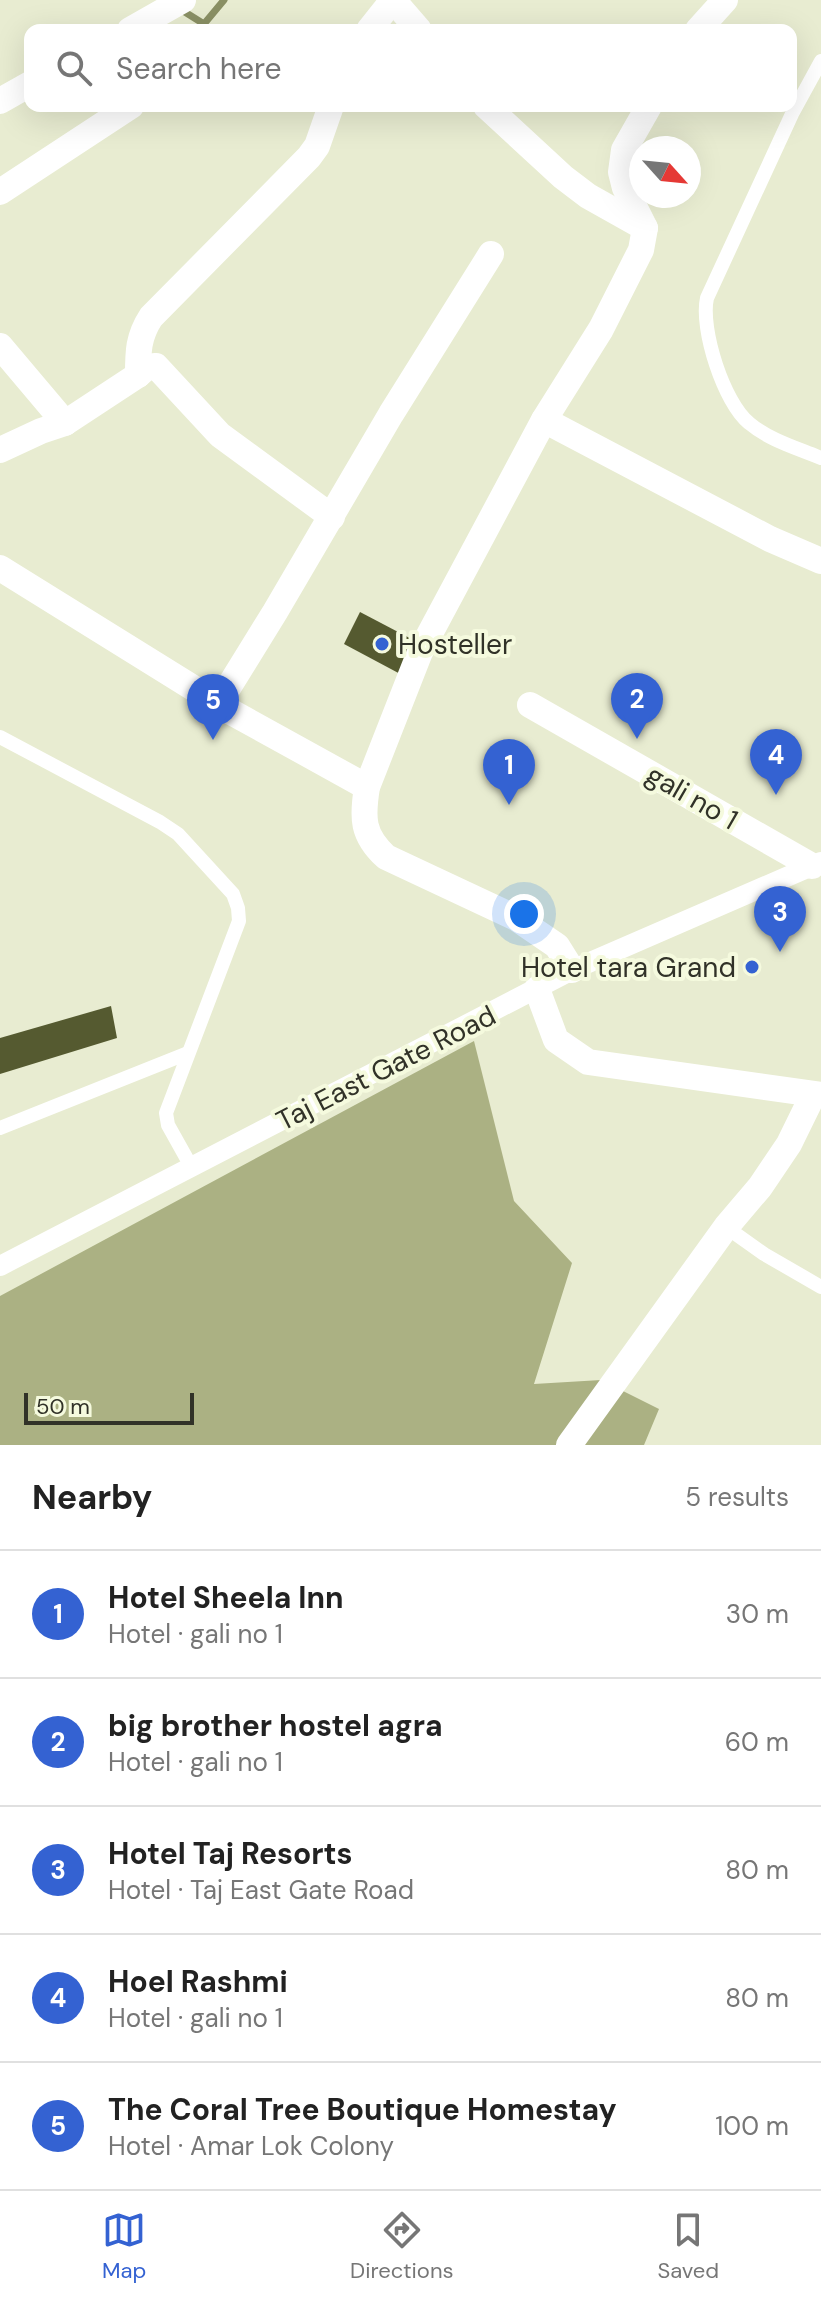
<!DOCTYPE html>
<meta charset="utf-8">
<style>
body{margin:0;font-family:"DM Sans",sans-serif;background:#f2f2f2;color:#222}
.compass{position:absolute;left:629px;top:136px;width:72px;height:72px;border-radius:50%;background:#fff;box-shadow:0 8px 32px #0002;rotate:117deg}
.scale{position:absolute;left:24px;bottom:20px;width:170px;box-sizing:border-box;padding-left:8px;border:4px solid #313228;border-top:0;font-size:22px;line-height:28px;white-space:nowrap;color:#313228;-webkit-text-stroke:6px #f5fade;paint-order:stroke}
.you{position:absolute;left:524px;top:914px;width:28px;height:28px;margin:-20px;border:6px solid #fff;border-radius:50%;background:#1a73e8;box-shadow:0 0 0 12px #1a73e833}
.badge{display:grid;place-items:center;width:52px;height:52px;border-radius:50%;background:#3462d2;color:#fff;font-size:26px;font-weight:700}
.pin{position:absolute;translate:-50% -66px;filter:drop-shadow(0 2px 4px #0008)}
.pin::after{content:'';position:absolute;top:42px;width:28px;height:24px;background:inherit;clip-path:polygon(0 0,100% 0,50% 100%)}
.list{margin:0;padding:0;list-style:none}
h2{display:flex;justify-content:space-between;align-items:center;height:104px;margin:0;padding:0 32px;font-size:34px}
h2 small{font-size:26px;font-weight:400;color:#767676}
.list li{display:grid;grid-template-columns:52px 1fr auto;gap:24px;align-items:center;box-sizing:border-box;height:128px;padding:0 32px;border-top:2px solid #e0e0e0}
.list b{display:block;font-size:30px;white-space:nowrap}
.list p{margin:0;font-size:26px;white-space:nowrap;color:#767676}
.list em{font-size:26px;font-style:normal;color:#767676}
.icon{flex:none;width:44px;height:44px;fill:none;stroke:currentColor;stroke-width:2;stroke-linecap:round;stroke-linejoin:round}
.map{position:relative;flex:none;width:821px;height:1445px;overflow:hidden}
.search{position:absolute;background:#fff;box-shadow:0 8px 32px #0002;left:24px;right:24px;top:24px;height:88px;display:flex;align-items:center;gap:20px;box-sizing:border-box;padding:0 28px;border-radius:16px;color:#767676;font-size:30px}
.sheet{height:744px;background:#fff}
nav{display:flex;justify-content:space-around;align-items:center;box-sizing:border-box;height:112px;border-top:2px solid #e0e0e0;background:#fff;font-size:22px;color:#767676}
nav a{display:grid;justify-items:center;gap:4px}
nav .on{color:#3462d2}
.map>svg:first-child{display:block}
</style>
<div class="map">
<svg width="821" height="1445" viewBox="0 0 821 1445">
<rect width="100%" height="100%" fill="#e8ecd1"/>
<polygon fill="#abb183" points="474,1041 514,1201 572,1263 534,1384 601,1380 659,1409 644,1445 0,1445 0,1296"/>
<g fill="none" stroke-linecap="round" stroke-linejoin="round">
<polyline stroke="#8a9064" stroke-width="7" points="180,9 204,24 224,0"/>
</g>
<g fill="#555a30">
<polygon points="360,612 421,644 404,676 344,644"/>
<polygon points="111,1006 117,1038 0,1074 0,1038"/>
</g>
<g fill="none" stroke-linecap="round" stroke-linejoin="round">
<g stroke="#fff" stroke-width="14">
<path d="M821,61L792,114L707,298C700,329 724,403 749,423C769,440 797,448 821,458"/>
<polyline points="0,737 160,822 178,834 233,894 238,908 239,921 166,1113 168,1125 192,1168"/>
<polyline points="0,1128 188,1053"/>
<polyline points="726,1227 764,1254 821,1287"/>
</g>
<polyline stroke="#fff" stroke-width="20" points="0,1266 572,970 821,862"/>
<g stroke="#fff" stroke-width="26">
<polyline points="393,0 419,30"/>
<polyline points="130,30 183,0"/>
<polyline points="369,30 393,0"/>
<polyline points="698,30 725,0"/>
<polyline points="0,101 30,84"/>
<polyline points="486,106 563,177 588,196 645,228"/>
<polyline points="0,192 131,106"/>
<polyline points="0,346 65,423"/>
<path d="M138,375C138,352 138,337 151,317L309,157L317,146L331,106"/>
<polyline points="544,420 770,539 821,561"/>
<polyline points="0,450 41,431 65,423 138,375 147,367 156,366 220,435 332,517"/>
<polyline points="0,568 219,704"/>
<polyline points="530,705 812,866"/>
<polyline points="367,787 224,708 220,701 275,612 391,414 491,254"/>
<path d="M572,970L557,946L516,918L386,857C362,835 362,818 367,787L420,652L544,420L601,329L641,250L645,228L625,188L621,172L624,150L649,106"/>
<polyline points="537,989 556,1040 588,1062 821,1095"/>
<polyline points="569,1445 726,1227 760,1187 789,1144 813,1095"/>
</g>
</g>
<g fill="#3462d2" stroke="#f5fade" stroke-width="3">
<circle cx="382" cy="644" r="8"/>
<circle cx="752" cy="967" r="8"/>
</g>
<g text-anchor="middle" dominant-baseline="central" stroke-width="8" stroke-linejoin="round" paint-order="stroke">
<g font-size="28" fill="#313228" stroke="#f5fade" text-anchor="start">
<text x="398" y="644">Hosteller</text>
<text x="736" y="967" text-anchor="end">Hotel tara Grand</text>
</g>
<g font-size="28" fill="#313228" stroke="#f5fade">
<text transform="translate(692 797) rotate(30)">gali no 1</text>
<text transform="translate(386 1068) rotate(-27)">Taj East Gate Road</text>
</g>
</g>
</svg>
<svg class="compass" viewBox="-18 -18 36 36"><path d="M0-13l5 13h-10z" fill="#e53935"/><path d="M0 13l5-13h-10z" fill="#767676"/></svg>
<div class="scale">50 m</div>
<div class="you"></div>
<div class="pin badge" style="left:509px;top:805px">1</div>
<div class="pin badge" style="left:637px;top:739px">2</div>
<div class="pin badge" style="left:780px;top:952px">3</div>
<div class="pin badge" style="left:776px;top:795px">4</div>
<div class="pin badge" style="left:213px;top:740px">5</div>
<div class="search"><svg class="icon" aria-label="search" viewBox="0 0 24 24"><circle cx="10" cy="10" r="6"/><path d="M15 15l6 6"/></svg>Search here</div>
</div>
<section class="sheet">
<h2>Nearby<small>5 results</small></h2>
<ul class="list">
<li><span class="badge">1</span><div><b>Hotel Sheela Inn</b><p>Hotel · gali no 1</p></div><em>30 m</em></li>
<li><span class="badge">2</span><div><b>big brother hostel agra</b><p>Hotel · gali no 1</p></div><em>60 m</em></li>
<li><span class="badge">3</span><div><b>Hotel Taj Resorts</b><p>Hotel · Taj East Gate Road</p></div><em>80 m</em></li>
<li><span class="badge">4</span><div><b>Hoel Rashmi</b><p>Hotel · gali no 1</p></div><em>80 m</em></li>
<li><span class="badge">5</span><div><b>The Coral Tree Boutique Homestay</b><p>Hotel · Amar Lok Colony</p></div><em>100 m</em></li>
</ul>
</section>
<nav>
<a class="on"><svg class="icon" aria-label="map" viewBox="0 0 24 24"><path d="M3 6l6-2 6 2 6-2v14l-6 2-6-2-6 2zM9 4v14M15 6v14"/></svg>Map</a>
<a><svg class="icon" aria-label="directions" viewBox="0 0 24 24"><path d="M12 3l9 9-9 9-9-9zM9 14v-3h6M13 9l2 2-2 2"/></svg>Directions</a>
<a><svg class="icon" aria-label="saved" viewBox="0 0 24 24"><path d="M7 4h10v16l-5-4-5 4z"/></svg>Saved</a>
</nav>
